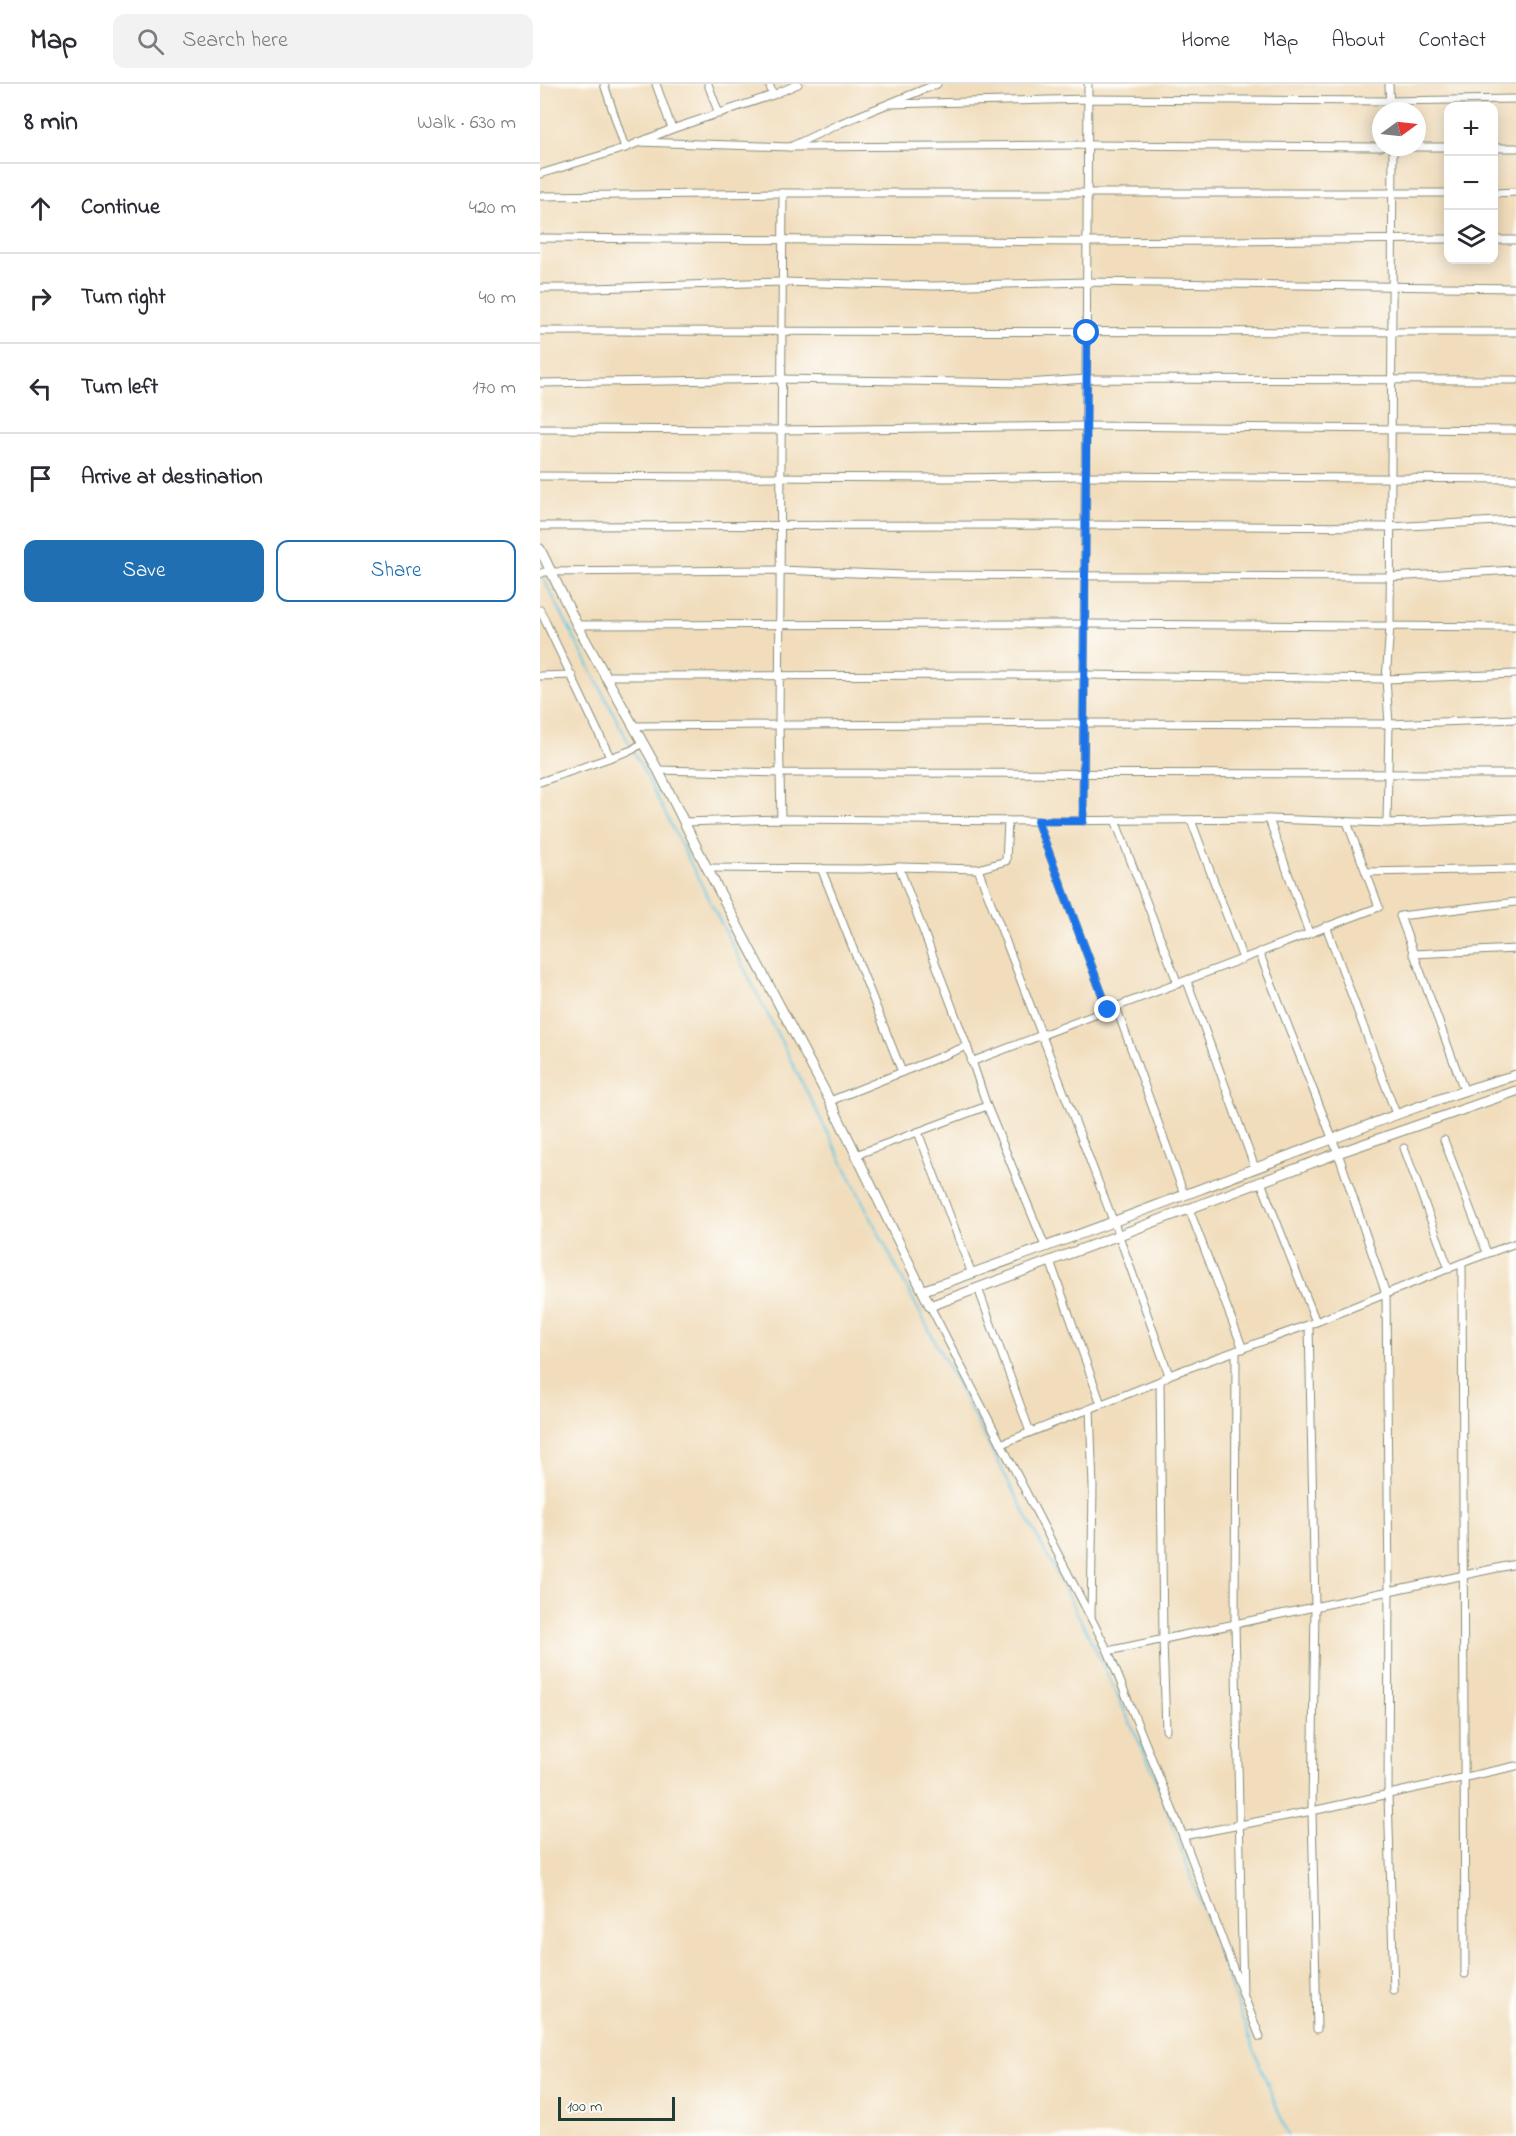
<!DOCTYPE html>
<meta charset="utf-8">
<style>
body{margin:0;font-family:"Indie Flower",sans-serif;background:#f2f2f3;color:#2b2b33}
.controls{position:absolute;right:18px;top:18px;display:grid;overflow:hidden;border-radius:12px;box-shadow:0 3px 15px #0003}
.controls button{width:54px;height:54px;display:grid;place-items:center;padding:0;border:0;border-bottom:2px solid #e1e1e2;background:#fff;color:#2b2b33;font:30px sans-serif}
.compass{position:absolute;left:832px;top:18px;width:54px;height:54px;border-radius:50%;background:#fff;box-shadow:0 3px 15px #0003;rotate:75deg}
.scale{position:absolute;left:18px;bottom:15px;width:117px;box-sizing:border-box;padding-left:6px;border:3px solid #1f3d34;border-top:0;font-size:16px;line-height:21px;white-space:nowrap;color:#1f3d34;-webkit-text-stroke:4px #fdfcf7;paint-order:stroke}
.stop{position:absolute;width:18px;height:18px;margin:-14px;border:4px solid #1a73e8;border-radius:50%;background:#fff}
.stop.end{background:#1a73e8;border-color:#fff;box-shadow:0 2px 6px #0008}
.list{margin:0;padding:0;list-style:none}
h2{display:flex;justify-content:space-between;align-items:center;height:78px;margin:0;padding:0 24px;font-size:26px}
h2 small{font-size:20px;font-weight:400;color:#7c7c81}
.list li{display:grid;grid-template-columns:39px 1fr auto;gap:18px;align-items:center;box-sizing:border-box;height:90px;padding:0 24px;border-top:2px solid #e1e1e2}
.list b{display:block;font-size:22px;white-space:nowrap}
.list em{font-size:20px;font-style:normal;color:#7c7c81}
.actions{display:flex;gap:12px;padding:18px 24px}
.actions a{flex:1;padding:14px 0;border:2px solid #1f6fb2;border-radius:12px;text-align:center;font-size:21px;color:#1f6fb2}
.actions .main{background:#1f6fb2;color:#fff}
.icon{flex:none;width:33px;height:33px;fill:none;stroke:currentColor;stroke-width:2;stroke-linecap:round;stroke-linejoin:round}
.map{position:relative;flex:none;width:976px;height:2052px;overflow:hidden}
header{display:flex;align-items:center;gap:36px;box-sizing:border-box;height:84px;padding:0 30px;background:#fff;border-bottom:2px solid #e1e1e2}
header strong{font-size:28px}
nav{display:flex;gap:33px;margin-inline-start:auto;font-size:21px}
.search{width:420px;height:54px;background:#f2f2f3;display:flex;align-items:center;gap:15px;box-sizing:border-box;padding:0 21px;border-radius:12px;color:#7c7c81;font-size:22px}
main{display:flex}
aside{flex:1;background:#fff}
.map>svg:first-child{display:block}
</style>
<header>
<strong>Map</strong>
<div class="search"><svg class="icon" aria-label="search" viewBox="0 0 24 24"><circle cx="10" cy="10" r="6"/><path d="M15 15l6 6"/></svg>Search here</div>
<nav><a>Home</a><a>Map</a><a>About</a><a>Contact</a></nav>
</header>
<main>
<aside>
<h2>8 min<small>Walk · 630 m</small></h2>
<ul class="list">
<li><svg class="icon" aria-label="ahead" viewBox="0 0 24 24"><path d="M12 20V5M6 11l6-6 6 6"/></svg><div><b>Continue</b></div><em>420 m</em></li>
<li><svg class="icon" aria-label="right" viewBox="0 0 24 24"><path d="M7 20v-9h11M14 6l5 5-5 5"/></svg><div><b>Turn right</b></div><em>40 m</em></li>
<li><svg class="icon" aria-label="left" viewBox="0 0 24 24"><path d="M17 20v-9H6M10 6l-5 5 5 5"/></svg><div><b>Turn left</b></div><em>170 m</em></li>
<li><svg class="icon" aria-label="arrive" viewBox="0 0 24 24"><path d="M6 21V4h12l-3 4 3 4H6"/></svg><div><b>Arrive at destination</b></div></li>
</ul>
<div class="actions"><a class="main">Save</a><a>Share</a></div>
</aside>
<div class="map">
<svg width="976" height="2052" viewBox="0 0 976 2052">
<rect width="100%" height="100%" fill="#fdfcf7"/>
<filter id="ink" filterUnits="userSpaceOnUse"><feTurbulence type="fractalNoise" baseFrequency=".0167" numOctaves="2"/><feDisplacementMap in="SourceGraphic" scale="12" xChannelSelector="R" yChannelSelector="G"/><feConvolveMatrix kernelMatrix="1 2 1 2 8 2 1 2 1" color-interpolation-filters="sRGB"/></filter>
<filter id="wash" filterUnits="userSpaceOnUse"><feTurbulence type="fractalNoise" baseFrequency=".008" numOctaves="4" result="noise"/><feDisplacementMap in="SourceGraphic" scale="24" xChannelSelector="R" yChannelSelector="G"/><feGaussianBlur stdDeviation="1.35" result="paint"/><feColorMatrix in="noise" values="0 0 0 0 0 0 0 0 0 0 0 0 0 0 0 0 0 1.4 0 .05"/><feComposite in="paint" operator="in"/></filter>
<g filter="url(#wash)">
<rect width="100%" height="100%" fill="#f1ddbc"/>
<g fill="none" stroke-linecap="round" stroke-linejoin="round">
<g stroke="#66c6e4" stroke-width="2">
<polyline points="1,490 91,663"/>
<polyline points="94,668 355,1181 548,1550 613,1687 711,1958 748,2052"/>
</g>
</g>
</g>
<g filter="url(#ink)">
<g fill="none" stroke-linecap="round" stroke-linejoin="round">
<defs>
<g id="minor">
<polyline points="64,0 85,64"/>
<polyline points="116,0 132,45"/>
<polyline points="168,0 179,30"/>
<polyline points="229,0 233,11"/>
<polyline points="849,0 850,27"/>
<polyline points="350,20 548,15 849,17 976,15"/>
<polyline points="98,58 250,63 301,39 397,0"/>
<polyline points="250,63 548,61 841,63"/>
<polyline points="855,63 908,63"/>
<polyline points="954,64 976,64"/>
<polyline points="0,90 85,64 132,45 233,11 258,0"/>
<polyline points="954,109 976,108"/>
<polyline points="0,112 243,109 908,109"/>
<polyline points="0,154 548,158 908,155"/>
<polyline points="954,156 976,156"/>
<polyline points="0,204 54,204 242,198 393,202 547,198 976,204"/>
<polyline points="0,247 976,248"/>
<polyline points="0,299 241,295 487,299 546,295 976,296"/>
<polyline points="0,345 242,346 546,342 976,346"/>
<polyline points="0,392 407,394 547,392 976,395"/>
<polyline points="0,442 545,441 850,443 976,436"/>
<polyline points="0,490 4,488 240,486 364,491 850,493 976,486"/>
<polyline points="0,526 70,673"/>
<polyline points="37,541 545,540 976,543"/>
<polyline points="0,592 32,591"/>
<polyline points="64,592 545,591 846,595 976,590"/>
<polyline points="93,642 544,639 849,640 976,635"/>
<polyline points="118,686 241,689 976,690"/>
<polyline points="0,698 92,666 102,659"/>
<polyline points="241,735 239,640 243,109"/>
<polyline points="729,735 769,849"/>
<polyline points="575,736 638,900"/>
<polyline points="651,736 703,875"/>
<polyline points="497,737 568,926"/>
<polyline points="543,737 548,0"/>
<polyline points="144,738 241,735 497,737 729,735 847,739 976,734"/>
<polyline points="847,739 849,640 846,595 850,543 853,63"/>
<polyline points="359,783 427,962 447,1022 505,1162"/>
<polyline points="167,784 322,785 359,783 438,785 466,777 468,737"/>
<polyline points="281,784 362,988"/>
<polyline points="438,785 579,1152 629,1291"/>
<polyline points="826,788 976,785"/>
<polyline points="786,842 856,1030"/>
<polyline points="719,868 798,1069 846,1210 849,1505 848,1711 854,1907"/>
<polyline points="873,870 976,865"/>
<polyline points="647,897 715,1084"/>
<polyline points="576,923 644,1110"/>
<polyline points="431,978 839,823 807,738"/>
<polyline points="924,1006 860,832 976,818"/>
<polyline points="290,1017 427,962"/>
<polyline points="378,1048 432,1190"/>
<polyline points="904,1056 947,1169"/>
<polyline points="864,1064 909,1185"/>
<polyline points="316,1071 447,1022"/>
<polyline points="721,1098 776,1238"/>
<polyline points="649,1125 703,1265"/>
<polyline points="510,1177 561,1320"/>
<polyline points="922,1179 925,1890"/>
<polyline points="438,1204 490,1348"/>
<polyline points="390,1222 568,1567 643,1752 703,1910"/>
<polyline points="769,1241 775,1522 772,1727 777,1945"/>
<polyline points="696,1267 695,1539 703,1910 720,1953"/>
<polyline points="620,1297 623,1555 626,1646"/>
<polyline points="550,1325 553,1403 551,1533"/>
<polyline points="461,1360 620,1297 629,1291 776,1238 922,1179 976,1159"/>
<polyline points="568,1567 976,1480"/>
<polyline points="643,1752 772,1727 976,1682"/>
</g>
<g id="tertiary">
<polyline points="0,465 37,541 118,686 167,784 290,1017 390,1222 798,1069 976,1007"/>
<path d="M384,1206C505,1165 625,1118 745,1073C822,1044 897,1013 976,991"/>
</g>
</defs>
<use href="#minor" stroke="#888d78" stroke-width="9"/>
<use href="#tertiary" stroke="#888d78" stroke-width="11"/>
<use href="#minor" stroke="#fff" stroke-width="7"/>
<use href="#tertiary" stroke="#fff" stroke-width="9"/>
</g>
</g>
<g fill="none" stroke-linecap="round" stroke-linejoin="round" filter="url(#ink)">
<polyline stroke="#1a73e8" stroke-width="8" points="547,249 543,737 497,737 568,926"/>
</g>
</svg>
<div class="controls">
<button>+</button>
<button>−</button>
<button><svg class="icon" aria-label="layers" viewBox="0 0 24 24"><path d="M12 4l9 5-9 5-9-5zM3 14l9 5 9-5"/></svg></button>
</div>
<svg class="compass" viewBox="-18 -18 36 36"><path d="M0-13l5 13h-10z" fill="#e53935"/><path d="M0 13l5-13h-10z" fill="#7c7c81"/></svg>
<div class="scale">100 m</div>
<div class="stop" style="left:547px;top:249px"></div>
<div class="stop end" style="left:568px;top:926px"></div>
</div>
</main>
